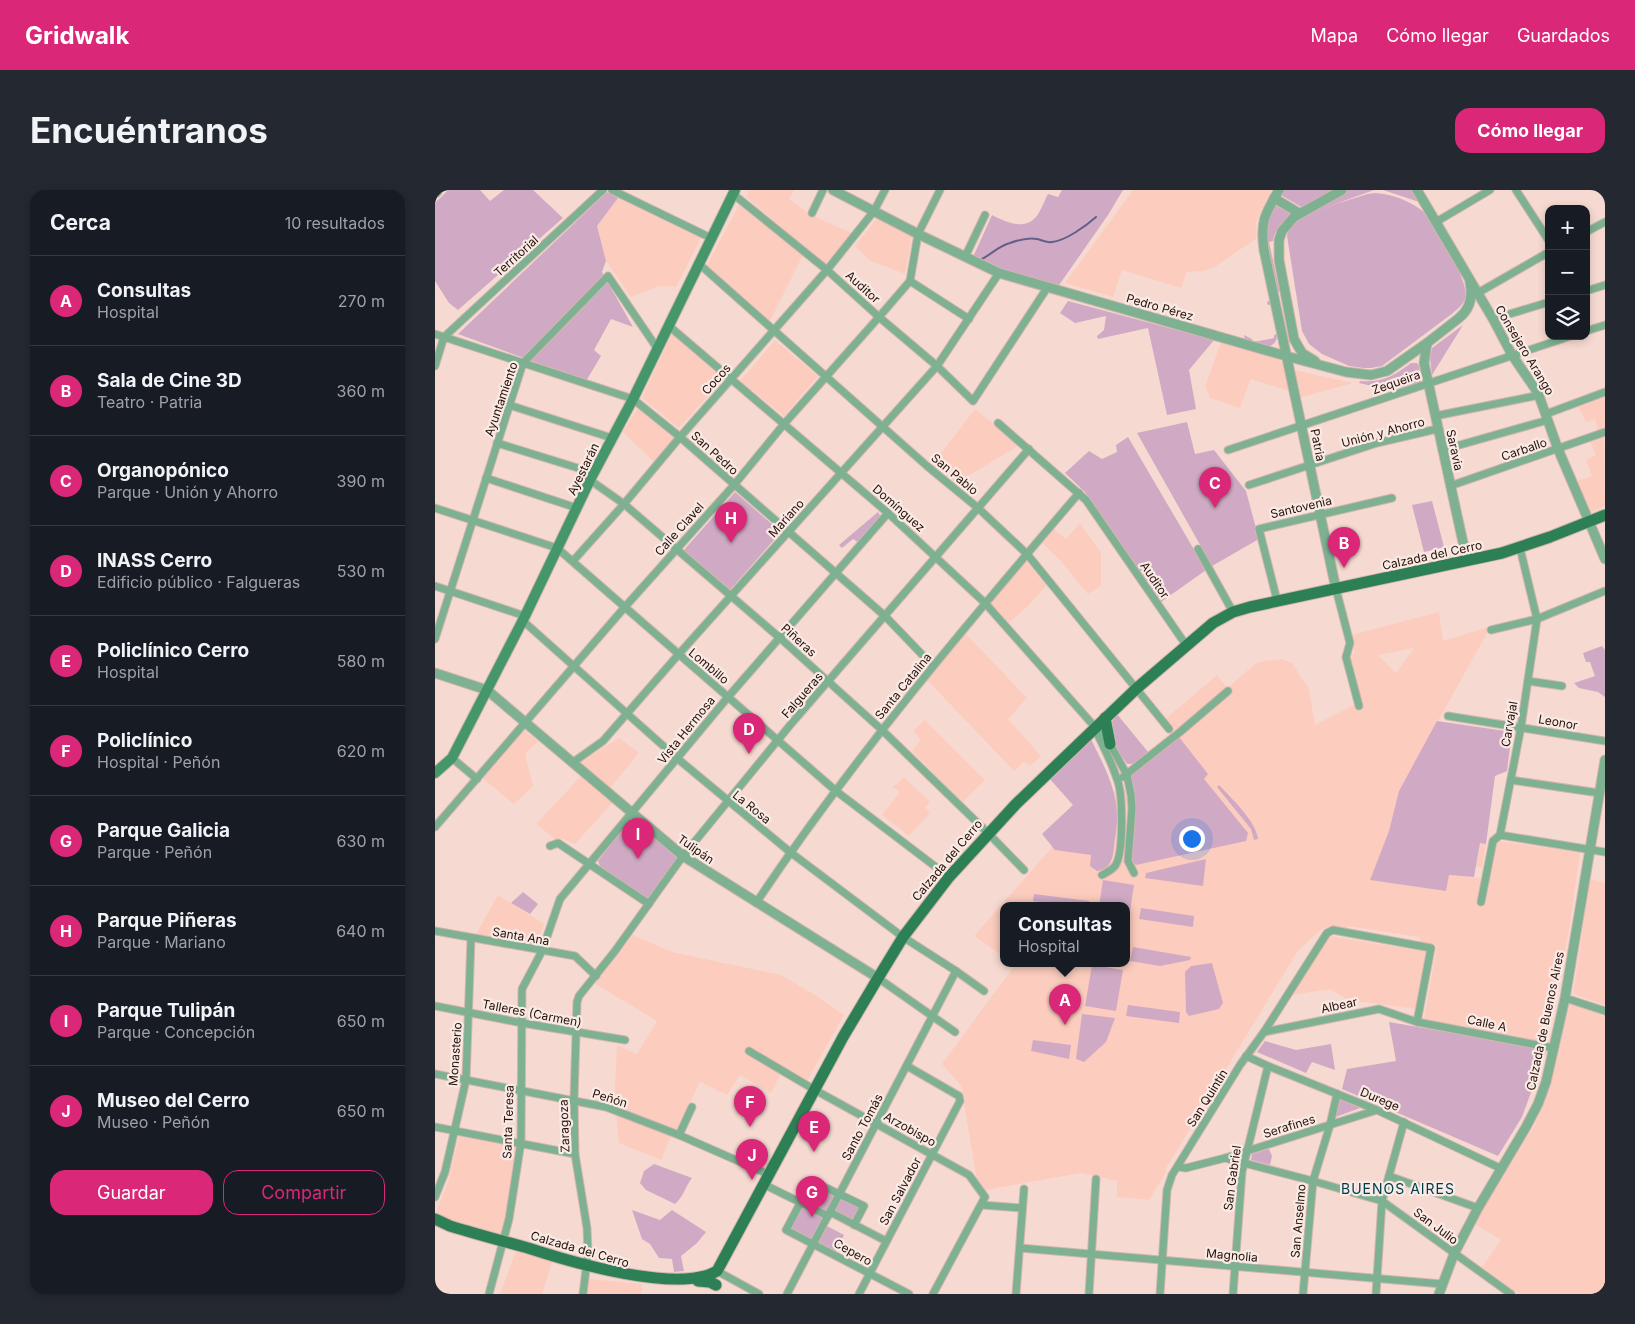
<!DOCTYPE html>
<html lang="es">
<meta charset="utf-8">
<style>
body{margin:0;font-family:Inter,sans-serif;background:#242831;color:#f1f3f6}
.controls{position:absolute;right:15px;top:15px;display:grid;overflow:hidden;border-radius:10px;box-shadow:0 2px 8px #0003}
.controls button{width:45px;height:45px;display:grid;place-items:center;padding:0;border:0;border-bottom:1px solid #363941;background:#171b24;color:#f1f3f6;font:25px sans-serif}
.you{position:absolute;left:756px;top:648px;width:18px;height:18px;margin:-12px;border:4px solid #fff;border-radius:50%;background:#1a73e8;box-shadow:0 0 0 8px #1a73e833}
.badge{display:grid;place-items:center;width:32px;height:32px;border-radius:50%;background:#db2777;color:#fff;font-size:16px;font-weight:700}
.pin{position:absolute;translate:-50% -41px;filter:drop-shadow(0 1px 2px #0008)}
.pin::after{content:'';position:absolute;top:26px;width:18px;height:15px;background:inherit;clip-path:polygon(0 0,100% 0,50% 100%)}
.popup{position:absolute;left:565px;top:712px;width:130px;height:65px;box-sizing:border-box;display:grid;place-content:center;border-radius:10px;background:#171b24;filter:drop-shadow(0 1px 4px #0005);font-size:16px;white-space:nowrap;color:#9ea1a6}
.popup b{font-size:19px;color:#f1f3f6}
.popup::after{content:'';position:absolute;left:50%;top:100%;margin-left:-10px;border:10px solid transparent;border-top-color:#171b24}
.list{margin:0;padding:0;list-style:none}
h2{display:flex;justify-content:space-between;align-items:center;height:65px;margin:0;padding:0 20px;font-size:21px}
h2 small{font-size:16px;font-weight:400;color:#9ea1a6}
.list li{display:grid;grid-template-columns:32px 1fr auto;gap:15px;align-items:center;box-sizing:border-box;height:90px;padding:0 20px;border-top:1px solid #363941}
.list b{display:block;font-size:19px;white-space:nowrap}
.list p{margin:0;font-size:16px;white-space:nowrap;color:#9ea1a6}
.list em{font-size:16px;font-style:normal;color:#9ea1a6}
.actions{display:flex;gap:10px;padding:15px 20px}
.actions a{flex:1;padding:11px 0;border:1px solid #db2777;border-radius:15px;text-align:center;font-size:18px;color:#db2777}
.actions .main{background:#db2777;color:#fff}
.icon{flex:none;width:28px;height:28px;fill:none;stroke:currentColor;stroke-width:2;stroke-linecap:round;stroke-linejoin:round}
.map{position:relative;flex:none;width:1170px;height:1104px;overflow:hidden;border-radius:15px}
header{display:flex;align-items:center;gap:30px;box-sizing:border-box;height:70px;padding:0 25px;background:#db2777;color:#fff}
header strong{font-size:24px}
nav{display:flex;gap:28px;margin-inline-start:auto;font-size:18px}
.intro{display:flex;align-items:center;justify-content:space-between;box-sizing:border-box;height:120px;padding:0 30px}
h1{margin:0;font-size:35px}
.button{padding:12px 22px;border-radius:15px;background:#db2777;color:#fff;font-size:18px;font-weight:700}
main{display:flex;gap:30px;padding:0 30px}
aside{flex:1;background:#171b24;border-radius:15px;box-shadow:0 2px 8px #0003}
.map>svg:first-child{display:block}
</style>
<header>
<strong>Gridwalk</strong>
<nav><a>Mapa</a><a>Cómo llegar</a><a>Guardados</a></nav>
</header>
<div class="intro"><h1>Encuéntranos</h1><a class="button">Cómo llegar</a></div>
<main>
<aside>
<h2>Cerca<small>10 resultados</small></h2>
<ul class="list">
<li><span class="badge">A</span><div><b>Consultas</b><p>Hospital</p></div><em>270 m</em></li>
<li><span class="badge">B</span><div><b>Sala de Cine 3D</b><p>Teatro · Patria</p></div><em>360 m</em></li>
<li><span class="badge">C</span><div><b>Organopónico</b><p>Parque · Unión y Ahorro</p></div><em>390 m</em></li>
<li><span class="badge">D</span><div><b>INASS Cerro</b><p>Edificio público · Falgueras</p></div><em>530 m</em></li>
<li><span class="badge">E</span><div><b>Policlínico Cerro</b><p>Hospital</p></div><em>580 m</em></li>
<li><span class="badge">F</span><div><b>Policlínico</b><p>Hospital · Peñón</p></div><em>620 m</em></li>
<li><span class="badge">G</span><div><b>Parque Galicia</b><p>Parque · Peñón</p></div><em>630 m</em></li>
<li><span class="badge">H</span><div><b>Parque Piñeras</b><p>Parque · Mariano</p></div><em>640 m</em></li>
<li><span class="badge">I</span><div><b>Parque Tulipán</b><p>Parque · Concepción</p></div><em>650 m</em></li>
<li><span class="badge">J</span><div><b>Museo del Cerro</b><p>Museo · Peñón</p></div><em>650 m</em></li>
</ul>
<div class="actions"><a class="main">Guardar</a><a>Compartir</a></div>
</aside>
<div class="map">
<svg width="1170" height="1104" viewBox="0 0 1170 1104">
<rect width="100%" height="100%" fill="#f6dad1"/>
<g fill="#fccdbe" fill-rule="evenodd">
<polygon points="314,0 359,0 354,9 374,24 419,44 391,76 311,7"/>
<polygon points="698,0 837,0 826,20 821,33 822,48 781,76 769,81 752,82 746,98 687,80 678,107 630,93"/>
<polygon points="183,8 266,48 241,97 224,96 196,107 171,71 162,36"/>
<polygon points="305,13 368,65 335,131 271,77"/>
<polygon points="442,28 477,47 470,84 434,70 420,56"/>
<polygon points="237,143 289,188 244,238 207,208"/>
<polygon points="340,150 383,186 349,226 305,191"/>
<polygon points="786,153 843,169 848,174 854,201 816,189 805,218 775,208 770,196"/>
<polygon points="859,180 918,193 864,208"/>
<polygon points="1170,206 1170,237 1163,240 1160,229 1151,232 1143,216"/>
<polygon points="204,216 242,248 220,273 188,242"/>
<polygon points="540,219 585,255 521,293 498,274"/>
<polygon points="1169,247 1170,316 1153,323 1141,291 1157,286 1151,270 1161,265 1155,252"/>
<polygon points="645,333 666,363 666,396 653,404 624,369 606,352 619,339 631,349"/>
<polygon points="591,371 613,394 593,416 574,433 555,413"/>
<path d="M1004,422L1008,451L1056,436L964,601L954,641L1011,701L1013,685L1054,689L1062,651L1145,662L1135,734L1122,805L1111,852L989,830L1002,755L987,753L984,747L913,736L912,740L889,738L883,742L862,762L730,980L732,981L714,1010L682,1007V991L646,983L550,1000L542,991L526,896L507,874L580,775L578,774H691V716H569V767L539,746L618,656L607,644L638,615L614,588H674L678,601L699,597L744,547L729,530L782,485L792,498L820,474L829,471L847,469L857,473L874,499L880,535L924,512L912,465L920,464L916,445ZM979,458L961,483L943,465H944Z"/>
<polygon points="531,444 592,508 573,529 606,566 595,576 589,572 579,581 492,490"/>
<polygon points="490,530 550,590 527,613 477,561 486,550 478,541"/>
<polygon points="88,539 103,551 90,564 98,596 79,614 47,588"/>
<polygon points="184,548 204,563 175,598 145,572"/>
<polygon points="147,585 177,613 140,654 125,648 120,649 101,634"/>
<polygon points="469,587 495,612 490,617 495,623 474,646 447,625 465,602 458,597"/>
<polygon points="1045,653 1051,654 1047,678 1041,676"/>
<polygon points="1155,689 1170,693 1170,815 1138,804"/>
<polygon points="63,705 109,734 101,757 41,744"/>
<polygon points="198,745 237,762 346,785 380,805 409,825 372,891 318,860 346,883 336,903 305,885 292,905 265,892 241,942 179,916 182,855 202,864 222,831 159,793"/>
<polygon points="895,746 992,762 980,819 913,810 895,799 857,805"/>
<polygon points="1131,813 1170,825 1170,1104 1084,1104 1047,1077 1066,1050 1038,1033 1069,980 1100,935 1116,893"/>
<polygon points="181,923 236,946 226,970 184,953"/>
<polygon points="24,946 83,957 68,1046 23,1035 0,1025 13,992"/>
<polygon points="81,1061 117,1072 107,1104 65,1104"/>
<polygon points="154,1089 207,1094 206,1104 152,1104"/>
</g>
<g fill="#d0aac4">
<polygon points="13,0 45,0 55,11 69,0 98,0 128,28 23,120 14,113 0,91 0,13"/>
<path d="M627,0H688L673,25L622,98L566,80L538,67L557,25C569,31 587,40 599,29C605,24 609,11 613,4L623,7Z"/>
<polygon points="849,0 901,0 868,18 846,5"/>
<polygon points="910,0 939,0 870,25"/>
<polygon points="948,0 979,0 987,13"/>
<polygon points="172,2 183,8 162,36 171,71 167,82 198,137 176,129 159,160 166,166 151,191 23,144"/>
<path d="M941,3C962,5 984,14 998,31C1005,46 1036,95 1030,109C1028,115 1022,119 1018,123L947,176L936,178H928L914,176L887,164L874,154L867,141L852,46C853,41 854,35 858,32C870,22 915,10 932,4Z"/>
<path d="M839,15L858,24C850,31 839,39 838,51L834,52L844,98L846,101L842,102L831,47L832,36Z"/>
<polygon points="633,111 779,150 754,180 761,219 732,225 713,138 663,149 662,146 669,140 671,126 640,133 625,123"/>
<path d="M833,111H836C839,121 850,153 834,156C828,157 817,153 810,151L809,145L817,149L818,152L839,148V145L842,144L836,115H833L832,113Z"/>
<polygon points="1028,135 997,185 995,168 997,158"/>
<path d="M976,173H982L984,176L986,192L958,201L924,193L925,191C947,193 959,186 976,173Z"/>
<polygon points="752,232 760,264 779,260 811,301 824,349 777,376 702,243"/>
<polygon points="693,247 771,380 726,412 650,302 630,283 654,261 667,269 682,262 681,255"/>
<polygon points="300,302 346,342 295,400 249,360"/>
<polygon points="997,311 1009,357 989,362 977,315"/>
<polygon points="443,322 446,327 424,353 418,349 407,358 404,355"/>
<polygon points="1167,456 1170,460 1170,507 1163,502 1144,498 1139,493 1160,486 1155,472 1151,472 1148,463"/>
<path d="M682,524L713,562L699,574H692C682,560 668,539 682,524Z"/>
<polygon points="1002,531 1077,542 1072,581 1060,586 1051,654 1045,653 1039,687 1014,685 1011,701 935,690 954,641 964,601"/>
<path d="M744,547L773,584L769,589L813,643L811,651L701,675L696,670C697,641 706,613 695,584Z"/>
<path d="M656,549C668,574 683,600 682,629C682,638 680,647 679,656C678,668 676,679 662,681L655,676L656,665L620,660L607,644L638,615L614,588Z"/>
<path d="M784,595C796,608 821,631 823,649L819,650L816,639L782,597Z"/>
<polygon points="199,629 242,668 241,672 215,709 212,709 165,676 163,671 194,630"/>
<polygon points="771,669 768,696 710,688 711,683"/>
<polygon points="668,690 699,695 691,747 691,716 664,716"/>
<polygon points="88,702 103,714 95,724 76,713"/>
<polygon points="599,704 654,711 654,716 634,716 598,711"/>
<polygon points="706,718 759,726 758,737 704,729"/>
<polygon points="698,757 756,767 755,770 725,776 695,771"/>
<polygon points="777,773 788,813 784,819 754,826 751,822 750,782 756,776"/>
<polygon points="657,775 688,780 681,821 650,816"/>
<polygon points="615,802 643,805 642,815 614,812"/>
<polygon points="693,815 745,822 744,833 691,826"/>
<polygon points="647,824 680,828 671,852 649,872 641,869"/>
<polygon points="954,832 1112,859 1087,927 1063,966 907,899 912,879 961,871"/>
<polygon points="598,850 636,855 634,869 596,861"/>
<polygon points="830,851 861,860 896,854 900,880 877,872 871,883 822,862"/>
<polygon points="903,908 925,918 898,928"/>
<polygon points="834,959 837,966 835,975 816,970 817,964"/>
<path d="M219,974L257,988C250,997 249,1006 240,1014L211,1000L205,993L209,981Z"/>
<polygon points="378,993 427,1017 419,1032 397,1022 390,1035 409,1045 400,1063 353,1039"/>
<polygon points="197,1020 225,1030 237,1020 271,1042 262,1053 246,1066 249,1081 239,1082 237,1069 224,1068 215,1054 207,1049"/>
</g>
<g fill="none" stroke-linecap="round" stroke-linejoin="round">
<path stroke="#616088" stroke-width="2" d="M545,70C556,65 563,56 575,53C583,50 593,47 602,49C607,50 612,53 617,52C630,51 651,36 661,27"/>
<defs>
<g id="minor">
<polyline points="177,0 276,48"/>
<polyline points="1081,0 1114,51"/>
<polyline points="298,4 392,80 444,127 502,176 538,211 612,98"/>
<polyline points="377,23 388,0"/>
<polyline points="1001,32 1055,0"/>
<polyline points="1151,42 1170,32"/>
<polyline points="530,67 550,25"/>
<polyline points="263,73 492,276 543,318 592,364 734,539"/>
<polyline points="475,91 534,129"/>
<polyline points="1151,101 1170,95"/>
<polyline points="1041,104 1114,62"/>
<polyline points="1058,129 1114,112"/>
<polyline points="234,136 453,323 550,413 675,554 692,585 696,605 697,618 693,671 699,683"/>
<polyline points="1151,141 1170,135"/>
<polyline points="0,144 198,209 245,247 450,426 498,476"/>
<polyline points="0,176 9,147 168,0"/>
<polyline points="74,215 177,248"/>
<polyline points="1111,224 1170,202"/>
<polyline points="1000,226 1105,205"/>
<polyline points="563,233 651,310 751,455"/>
<polyline points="62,253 159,283"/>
<polyline points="793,260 1136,146"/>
<polyline points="1007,260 1113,230"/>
<polyline points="51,288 142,318"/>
<polyline points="155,290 189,314 345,448 447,540 553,643 589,680"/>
<polyline points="814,295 942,253 1002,239"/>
<polyline points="1015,296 1170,242"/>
<polyline points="0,318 122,358 401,601 514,687"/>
<polyline points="763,359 798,422"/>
<polyline points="138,371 189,314 245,247 392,80 439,21 450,0"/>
<polyline points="0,396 90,426"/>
<polyline points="901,399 915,453 911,467 924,516"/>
<polyline points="842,410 824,339 957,308"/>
<polyline points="87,430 243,569 355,662 468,747 521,781 549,801"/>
<polyline points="1056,440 1102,429 1170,401"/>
<polyline points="0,449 88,173 173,86 222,158"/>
<polyline points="1093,491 1127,496"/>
<polyline points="1013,526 1170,551"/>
<path d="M662,543C669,558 677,573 682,589C688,603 689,664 680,676C677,680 672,682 667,685"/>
<polyline points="17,568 42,589"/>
<polyline points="137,573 168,551 243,465 502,176 564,83"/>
<polyline points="688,587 745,542 793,501"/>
<polyline points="1076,590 1164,603"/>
<polyline points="0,637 189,418 299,295 349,234 444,127 475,91 483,44 505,0"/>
<polyline points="1065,645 1170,662"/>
<polyline points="115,656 123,653 126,655 214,714"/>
<polyline points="1046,712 1058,651 1065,645 1086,537 1102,429 1085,358"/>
<path d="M321,713C418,568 531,435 644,303"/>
<polyline points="0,741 140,766 161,786"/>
<polyline points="443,788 520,842"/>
<polyline points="1130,808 1170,821"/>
<polyline points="0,816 87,833 190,850"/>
<polyline points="829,842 944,819 982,832 1118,858"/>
<polyline points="314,861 380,900 534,985 550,1007 498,1104"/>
<polyline points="811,866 833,876 942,920 1067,979"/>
<polyline points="0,884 171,917 244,945 335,985"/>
<polyline points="0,937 140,964"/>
<polyline points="244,945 257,917"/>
<polyline points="790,968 878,991 947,1011 1076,1104"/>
<polyline points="743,977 751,978 790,968 942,920"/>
<polyline points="954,986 1043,1018"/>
<polyline points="330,995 393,1026"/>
<polyline points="0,1007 10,982 31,890 36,749"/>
<polyline points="547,1015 587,1018"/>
<polyline points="395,1022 451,1051"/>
<polyline points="419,1035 429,1016 377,991 351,1040 474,1104"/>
<polyline points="585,1058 1007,1094"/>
<polyline points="282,1081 324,1104"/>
<polyline points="0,1104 1,1104"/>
<polyline points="54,1104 74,1029 86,952 87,799 107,761 125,709 293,507 453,323"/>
<polyline points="148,1104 153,1063 152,1038 140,964 139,910 142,812 144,806 180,761 248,666 356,534 594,259"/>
<polyline points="352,1104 521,781"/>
<polyline points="424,1104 525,911 524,906 472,876"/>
<polyline points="581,1104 589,999"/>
<polyline points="654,1104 661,989"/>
<polyline points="725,1104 732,1000 737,985 805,875 829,842 892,743 898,740 996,758 982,832"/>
<polyline points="798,1104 807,982 833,876"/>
<polyline points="868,1104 878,991 895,935 902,904"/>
<polyline points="941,1104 947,1011 969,932"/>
</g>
<g id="tertiary">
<path d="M398,0L483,44L564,83L851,166L911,182L936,185L952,181L992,153L1024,128C1035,119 1038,107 1035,93"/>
<path d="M844,0C830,24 825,31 829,60L901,399"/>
<polyline points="982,0 1058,129 1077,165 1103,203 1123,259 1170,369"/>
<polyline points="839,8 864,23"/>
<polyline points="992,153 989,173 1032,371"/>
<polyline points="880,171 867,163 859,149 844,70 844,50 847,41 859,27 907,0"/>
<polyline points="0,483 52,500 248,666 443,788"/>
<polyline points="1004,1104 1019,1064 1043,1018 1091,937 1103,914 1111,892 1130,808 1170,570"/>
</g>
<polyline id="secondary" points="0,583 17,568 90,426 155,290 198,209 300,0"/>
<g id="primary">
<polyline points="0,2 2,0"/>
<polyline points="670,528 675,554"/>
<path d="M0,1029L15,1036C41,1044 67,1051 93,1058C136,1072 243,1104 282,1081L408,847L443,788L468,747L514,687L581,614L702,498L778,433L798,422L815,417L1067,363L1115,347L1170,325"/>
<polyline points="263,1091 275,1092 281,1095"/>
</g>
</defs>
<use href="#minor" stroke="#d1b6ad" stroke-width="9"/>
<use href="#tertiary" stroke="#d1b6ad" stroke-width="11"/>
<use href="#secondary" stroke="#d1b6ad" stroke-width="12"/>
<use href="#primary" stroke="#d1b6ad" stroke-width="13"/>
<use href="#minor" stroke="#7eb092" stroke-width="7"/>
<use href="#tertiary" stroke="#7eb092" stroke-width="9"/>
<use href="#secondary" stroke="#45976b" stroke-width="10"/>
<use href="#primary" stroke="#2d8056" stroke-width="11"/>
</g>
<g text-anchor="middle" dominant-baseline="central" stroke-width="4.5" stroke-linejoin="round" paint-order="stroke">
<g font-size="12" fill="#271008" stroke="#f9eae6">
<text transform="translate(81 66) rotate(-42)">Territorial</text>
<text transform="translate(428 97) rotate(42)">Auditor</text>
<text transform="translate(725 117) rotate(16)">Pedro Pérez</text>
<text transform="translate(1090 160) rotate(59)">Consejero Arango</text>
<text transform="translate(281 189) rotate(-48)">Cocos</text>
<text transform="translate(961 192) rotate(-19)">Zequeira</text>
<text transform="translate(66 209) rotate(-71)">Ayuntamiento</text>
<text transform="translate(948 242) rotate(-15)">Unión y Ahorro</text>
<text transform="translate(883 255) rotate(79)">Patria</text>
<text transform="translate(1089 259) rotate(-19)">Carballo</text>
<text transform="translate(1020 260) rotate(78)">Saravia</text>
<text transform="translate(280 263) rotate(42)">San Pedro</text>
<text transform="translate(148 279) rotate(-64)">Ayestarán</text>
<text transform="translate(520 284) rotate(40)">San Pablo</text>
<text transform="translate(866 317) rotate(-13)">Santovenia</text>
<text transform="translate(464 318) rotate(41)">Domínguez</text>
<text transform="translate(351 328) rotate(-48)">Mariano</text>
<text transform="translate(244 339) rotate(-48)">Calle Clavel</text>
<text transform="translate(997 365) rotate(-12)">Calzada del Cerro</text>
<text transform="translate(720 390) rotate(56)">Auditor</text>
<text transform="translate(364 450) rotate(42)">Piñeras</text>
<text transform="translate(274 476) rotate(40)">Lombillo</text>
<text transform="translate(468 496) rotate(-51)">Santa Catalina</text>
<text transform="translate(367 505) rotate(-49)">Falgueras</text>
<text transform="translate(1123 532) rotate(10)">Leonor</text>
<text transform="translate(1074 534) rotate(-80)">Carvajal</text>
<text transform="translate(251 540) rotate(-51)">Vista Hermosa</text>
<text transform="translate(317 617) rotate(39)">La Rosa</text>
<text transform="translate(261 659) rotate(35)">Tulipán</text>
<text transform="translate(512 670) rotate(-50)">Calzada del Cerro</text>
<text transform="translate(86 746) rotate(10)">Santa Ana</text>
<text transform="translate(904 815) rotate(-12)">Albear</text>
<text transform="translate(97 823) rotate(11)">Talleres (Carmen)</text>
<text transform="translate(1110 831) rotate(-78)">Calzada de Buenos Aires</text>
<text transform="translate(1052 833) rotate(12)">Calle A</text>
<text transform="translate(20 864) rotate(-86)">Monasterio</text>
<text transform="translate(175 908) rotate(17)">Peñón</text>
<text transform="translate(772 908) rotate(-58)">San Quintín</text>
<text transform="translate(945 909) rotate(23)">Durege</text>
<text transform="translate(73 932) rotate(-88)">Santa Teresa</text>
<text transform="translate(129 936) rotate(-92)">Zaragoza</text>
<text transform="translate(854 936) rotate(-17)">Serafines</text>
<text transform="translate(427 937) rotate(-62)">Santo Tomás</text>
<text transform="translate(475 939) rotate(29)">Arzobispo</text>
<text transform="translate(797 988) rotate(-82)">San Gabriel</text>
<text transform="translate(465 1001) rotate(-62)">San Salvador</text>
<text transform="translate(863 1031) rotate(-85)">San Anselmo</text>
<text transform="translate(1001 1036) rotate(37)">San Julio</text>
<text transform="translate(145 1059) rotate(16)">Calzada del Cerro</text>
<text transform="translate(418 1062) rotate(29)">Cepero</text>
<text transform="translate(797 1065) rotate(5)">Magnolia</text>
</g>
<g font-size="14" letter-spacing="1" fill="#003b48" stroke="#f9eae6">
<text x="963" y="998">BUENOS AIRES</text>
</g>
</g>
</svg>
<div class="controls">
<button>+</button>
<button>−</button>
<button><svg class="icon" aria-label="layers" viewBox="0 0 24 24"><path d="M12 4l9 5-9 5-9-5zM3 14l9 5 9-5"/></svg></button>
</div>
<div class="you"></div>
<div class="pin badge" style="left:630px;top:835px">A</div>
<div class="popup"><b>Consultas</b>Hospital</div>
<div class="pin badge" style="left:909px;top:378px">B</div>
<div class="pin badge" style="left:780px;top:318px">C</div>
<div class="pin badge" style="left:314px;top:564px">D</div>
<div class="pin badge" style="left:379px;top:962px">E</div>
<div class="pin badge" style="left:315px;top:937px">F</div>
<div class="pin badge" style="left:377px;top:1027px">G</div>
<div class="pin badge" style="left:296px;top:353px">H</div>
<div class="pin badge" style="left:203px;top:669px">I</div>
<div class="pin badge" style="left:317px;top:990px">J</div>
</div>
</main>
